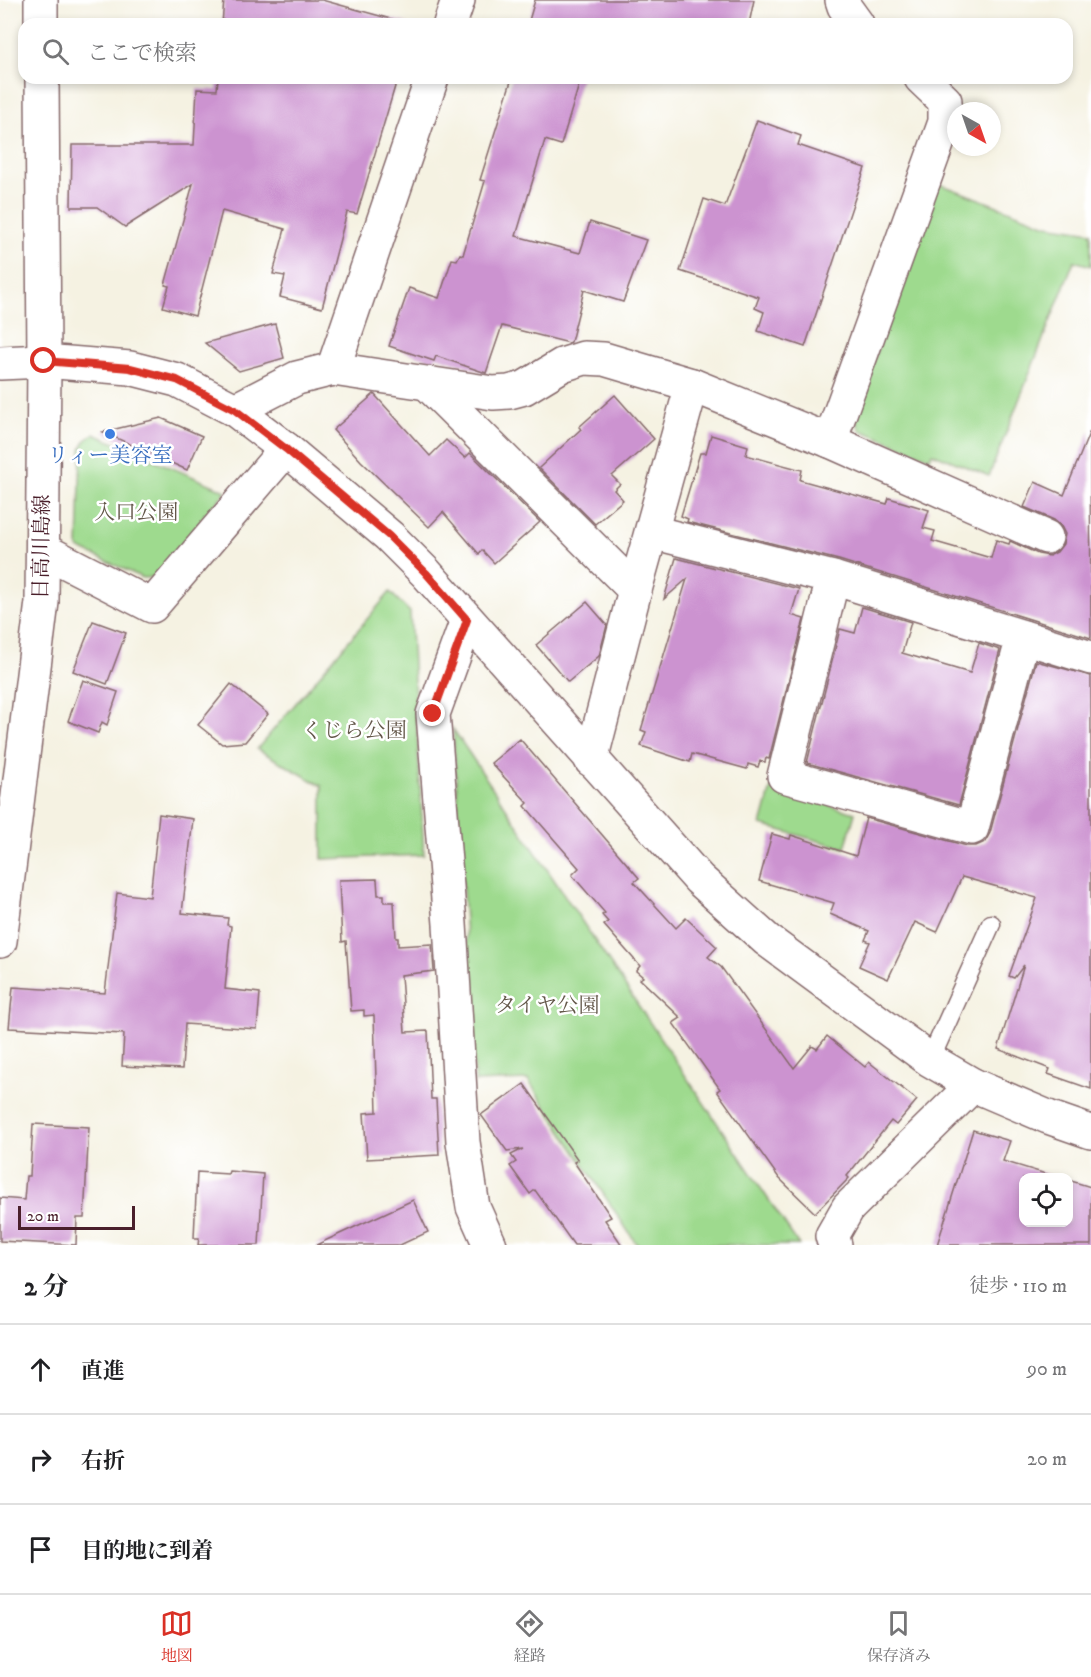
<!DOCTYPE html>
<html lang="ja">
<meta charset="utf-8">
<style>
body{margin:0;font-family:"IM FELL DW Pica","Noto Serif JP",serif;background:#f6f6f6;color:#202124}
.controls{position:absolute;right:18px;bottom:18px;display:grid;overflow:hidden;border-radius:12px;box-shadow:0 3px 9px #0003}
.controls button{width:54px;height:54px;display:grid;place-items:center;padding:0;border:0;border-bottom:2px solid #e0e0e0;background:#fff;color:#202124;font:30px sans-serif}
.compass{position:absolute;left:947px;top:102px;width:54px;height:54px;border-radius:50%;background:#fff;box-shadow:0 3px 9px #0003;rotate:140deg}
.scale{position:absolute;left:18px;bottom:15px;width:117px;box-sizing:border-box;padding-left:6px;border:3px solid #4a1f2b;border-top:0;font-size:16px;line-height:21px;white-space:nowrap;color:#4a1f2b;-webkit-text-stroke:4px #fff;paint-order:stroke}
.stop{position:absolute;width:18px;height:18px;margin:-14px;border:4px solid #d93025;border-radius:50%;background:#fff}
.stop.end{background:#d93025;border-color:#fff;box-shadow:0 2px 6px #0008}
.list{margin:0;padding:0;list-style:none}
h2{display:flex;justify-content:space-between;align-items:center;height:78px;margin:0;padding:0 24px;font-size:26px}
h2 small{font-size:20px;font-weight:400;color:#757577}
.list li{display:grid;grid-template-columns:39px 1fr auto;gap:18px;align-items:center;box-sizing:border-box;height:90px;padding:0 24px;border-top:2px solid #e0e0e0}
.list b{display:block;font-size:22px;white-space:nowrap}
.list em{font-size:20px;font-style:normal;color:#757577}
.icon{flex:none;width:33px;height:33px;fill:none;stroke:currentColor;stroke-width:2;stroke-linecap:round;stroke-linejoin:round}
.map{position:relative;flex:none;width:1091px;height:1245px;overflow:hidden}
.search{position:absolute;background:#fff;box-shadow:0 3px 9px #0003;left:18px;right:18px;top:18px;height:66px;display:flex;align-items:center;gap:15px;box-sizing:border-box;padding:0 21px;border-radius:18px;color:#757577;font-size:22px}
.sheet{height:348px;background:#fff}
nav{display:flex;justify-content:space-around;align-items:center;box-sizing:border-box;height:84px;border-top:2px solid #e0e0e0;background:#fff;font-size:16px;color:#757577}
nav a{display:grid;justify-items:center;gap:3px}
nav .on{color:#d93025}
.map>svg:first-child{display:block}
</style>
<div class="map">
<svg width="1091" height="1245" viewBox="0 0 1091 1245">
<rect width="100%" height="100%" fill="#fff"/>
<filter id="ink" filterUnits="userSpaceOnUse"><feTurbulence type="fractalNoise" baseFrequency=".0167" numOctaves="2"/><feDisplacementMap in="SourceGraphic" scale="12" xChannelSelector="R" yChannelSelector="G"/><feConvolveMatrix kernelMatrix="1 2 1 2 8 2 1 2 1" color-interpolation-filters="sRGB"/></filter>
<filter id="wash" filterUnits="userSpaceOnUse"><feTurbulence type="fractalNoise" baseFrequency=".008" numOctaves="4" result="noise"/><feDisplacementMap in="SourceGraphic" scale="24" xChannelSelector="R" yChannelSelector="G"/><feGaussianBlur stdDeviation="1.35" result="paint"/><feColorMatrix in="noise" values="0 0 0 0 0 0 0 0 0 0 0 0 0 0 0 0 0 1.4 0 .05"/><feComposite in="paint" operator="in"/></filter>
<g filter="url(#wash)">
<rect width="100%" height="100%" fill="#f5f2e2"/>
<g fill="#9eda8e" stroke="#747c5c" stroke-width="1.5">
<polygon points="937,183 1047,225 1091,232 1091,266 1074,261 989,476 932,453 930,458 860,430 854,416"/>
<polygon points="94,434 226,491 156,577 143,578 78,548 81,449 85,441"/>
<polygon points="390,592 410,612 424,855 322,859 322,786 257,749"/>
<polygon points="453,729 799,1245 637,1245 528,1080 475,1082"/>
<polygon points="771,788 855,813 845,848 761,825"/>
</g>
<g id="blocks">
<g fill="#cc93d0">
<polygon points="224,0 322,0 409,24 222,24"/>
<polygon points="535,0 754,0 749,24 528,24"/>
<polygon points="218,78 405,78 403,85 396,83 357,214 347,212 322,308 280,297 285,276 273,274 285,229 222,211 195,316 163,307 169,286 165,285 193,184 125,227 97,207 71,207 72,145 194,145 197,89 217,90"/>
<polygon points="512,78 581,78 561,145 545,140 516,236 580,253 590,222 646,240 623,302 584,290 571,342 569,343 502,326 486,373 436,356 434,361 389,346 409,288 439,298 452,259 457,260 460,254 463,255 485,181 480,180"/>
<polygon points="757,120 801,136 798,145 865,168 805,347 758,331 764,312 755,308 759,297 680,271 704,199 725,206"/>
<polygon points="275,324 284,358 239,371 205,343"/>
<polygon points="374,394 430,456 446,440 465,458 470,453 540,522 494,563 482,550 479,554 443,512 429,527 361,461 333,430"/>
<polygon points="615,395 654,439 612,476 620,484 614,490 623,500 595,524 539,468 581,429 579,427"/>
<polygon points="161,418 202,436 187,470 103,432"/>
<polygon points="1090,431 1091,638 839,560 687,522 688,519 681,516 700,453 706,453 711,435 748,446 746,455 802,470 800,480 887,504 889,498 929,510 923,528 935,531 932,541 991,558 996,540 1009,544 1010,541 1038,554 1049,556 1057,552 1063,544 1065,534 1061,526 1054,520 1024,507 1035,482 1064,495"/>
<polygon points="676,558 799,589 791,615 804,619 769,759 766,758 765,762 760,761 758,767 748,764 747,769 692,754 690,762 641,746 646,732 641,730 687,579 664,599"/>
<polygon points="587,602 607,625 599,656 568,682 536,645"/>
<polygon points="862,607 911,622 902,653 970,673 979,643 1000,650 959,805 807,763 840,629 855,633"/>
<polygon points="93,621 126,633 107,684 73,671"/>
<polygon points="1036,661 1091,676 1091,1089 1048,1074 1050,1069 998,1049 1024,965 1014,978 1009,976 1037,898 962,877 937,932 915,922 888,979 859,966 870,942 865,940 869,931 830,914 834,903 759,881 772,834 790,839 791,835 856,856 866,818 967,846 976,846 985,842 990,833"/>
<polygon points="83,680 118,692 107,725 102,722 98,733 68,721"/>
<polygon points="231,684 268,714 245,742 222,744 198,725"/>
<polygon points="520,739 639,878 634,882 676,928 686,918 717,947 708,957 721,967 794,1068 812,1046 817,1049 827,1036 865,1067 869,1062 917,1100 896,1125 891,1121 847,1176 849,1178 815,1213 779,1178 717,1091 720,1089 673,1023 681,1018 640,979 643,977 636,971 640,966 604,925 608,922 602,915 605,913 572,875 579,868 525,806 528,803 491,763"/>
<polygon points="159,814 193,819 182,913 228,918 227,925 231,926 225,989 260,993 257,1029 185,1024 182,1069 122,1066 124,1034 9,1028 13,987 105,993 117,893 150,897"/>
<polygon points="377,879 378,895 384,895 384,902 394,902 396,938 398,938 398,946 432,944 434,971 401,975 405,1032 428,1031 431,1099 436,1099 439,1155 367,1159 364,1113 377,1112 374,1015 364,1016 364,1010 351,1011 346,941 342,942 339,880"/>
<polygon points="524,1084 578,1160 574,1162 611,1217 605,1220 622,1245 574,1245 535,1190 530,1194 510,1166 516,1162 511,1155 523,1149 507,1151 481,1115"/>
<polygon points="33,1124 89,1127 84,1218 77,1218 76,1245 0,1241 0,1198 24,1200 26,1176 30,1176"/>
<polygon points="973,1130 1010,1141 1003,1161 1059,1178 1023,1178 1023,1222 1068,1222 1068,1180 1091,1187 1091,1245 937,1245"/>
<polygon points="229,1171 263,1174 259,1245 198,1245 199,1238 194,1238 197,1172 228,1174"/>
<polygon points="413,1200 428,1232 400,1245 316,1245"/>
</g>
</g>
</g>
<g filter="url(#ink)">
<use href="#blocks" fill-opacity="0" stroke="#86696b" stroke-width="1.5"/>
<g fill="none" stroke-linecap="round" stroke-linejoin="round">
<defs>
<polyline id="lane" points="930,1060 991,924"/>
<g id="street">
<polyline points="842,0 844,6 857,24"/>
<polyline points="450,24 458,0"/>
<polyline points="0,363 44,361"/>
<polyline points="333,369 432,78"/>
<polyline points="428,384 635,590"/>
<polyline points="235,410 297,378 333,369 493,393 509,392 524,388 562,365 584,358 604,359 692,385 830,441 1046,537"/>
<polyline points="830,441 945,122 945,101 921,78"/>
<polyline points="652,532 833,578 1091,658"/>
<polyline points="43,550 152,606 286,449"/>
<polyline points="833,578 784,776 972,828 1023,637"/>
<polyline points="467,620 433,714 450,924 463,1142 473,1207 490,1245"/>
<polyline points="591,760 635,590 692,385"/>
<polyline points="835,1245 832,1236 848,1208 973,1085"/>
</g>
<polyline id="secondary" points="44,361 130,368 177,380 235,410 286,449 389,536 426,573 699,879 767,940 930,1060 973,1085 1048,1117 1091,1132"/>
<g id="primary">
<polyline points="41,0 41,24"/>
<polyline points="0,941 42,602 44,361 42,78"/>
</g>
</defs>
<use href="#lane" stroke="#86696b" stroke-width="21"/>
<use href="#street" stroke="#86696b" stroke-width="36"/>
<use href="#secondary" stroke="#86696b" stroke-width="36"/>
<use href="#primary" stroke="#86696b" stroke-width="36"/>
<use href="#lane" stroke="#fff" stroke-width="18"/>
<use href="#street" stroke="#fff" stroke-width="33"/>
<use href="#secondary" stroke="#fff" stroke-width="33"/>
<use href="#primary" stroke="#fff" stroke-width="33"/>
</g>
</g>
<g fill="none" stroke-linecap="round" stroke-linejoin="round" filter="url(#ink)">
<polyline stroke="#d93025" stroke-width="8" points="44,361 130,368 177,380 235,410 286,449 389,536 426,573 467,620 433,714"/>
</g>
<circle fill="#3f7fe0" stroke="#fff" stroke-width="2" cx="110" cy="434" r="6"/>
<g text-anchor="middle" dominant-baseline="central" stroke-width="5" stroke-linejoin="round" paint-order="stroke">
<g font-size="21" fill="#366cbe" stroke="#fff">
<text x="110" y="456">リィー美容室</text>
</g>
<g font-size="21" fill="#635749" stroke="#fff">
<text x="136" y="513">入口公園</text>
<text x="354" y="731">くじら公園</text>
<text x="547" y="1006">タイヤ公園</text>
</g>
<g font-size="21" fill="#4a1f2b" stroke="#fff">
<text transform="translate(42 547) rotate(-89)">日高川島線</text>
</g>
</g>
</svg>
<div class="controls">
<button><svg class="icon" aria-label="locate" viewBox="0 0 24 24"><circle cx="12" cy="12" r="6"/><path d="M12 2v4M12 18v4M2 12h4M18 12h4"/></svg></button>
</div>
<svg class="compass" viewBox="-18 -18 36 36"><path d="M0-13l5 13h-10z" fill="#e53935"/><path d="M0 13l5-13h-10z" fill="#757577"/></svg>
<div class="scale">20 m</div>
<div class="stop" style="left:44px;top:361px"></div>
<div class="stop end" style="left:433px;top:714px"></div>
<div class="search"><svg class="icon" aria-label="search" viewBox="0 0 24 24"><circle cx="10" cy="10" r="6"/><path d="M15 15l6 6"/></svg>ここで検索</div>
</div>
<section class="sheet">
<h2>2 分<small>徒歩 · 110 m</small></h2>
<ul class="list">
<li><svg class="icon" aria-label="ahead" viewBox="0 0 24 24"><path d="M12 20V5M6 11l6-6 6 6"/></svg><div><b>直進</b></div><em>90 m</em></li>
<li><svg class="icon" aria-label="right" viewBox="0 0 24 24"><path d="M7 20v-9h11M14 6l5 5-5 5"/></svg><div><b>右折</b></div><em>20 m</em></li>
<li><svg class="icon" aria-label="arrive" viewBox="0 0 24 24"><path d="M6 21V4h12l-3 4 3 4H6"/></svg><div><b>目的地に到着</b></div></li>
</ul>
</section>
<nav>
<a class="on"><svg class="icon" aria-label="map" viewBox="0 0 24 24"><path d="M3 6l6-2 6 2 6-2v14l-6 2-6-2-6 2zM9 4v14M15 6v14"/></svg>地図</a>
<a><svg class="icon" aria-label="directions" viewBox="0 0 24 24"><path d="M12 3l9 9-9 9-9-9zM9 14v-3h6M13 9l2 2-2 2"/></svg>経路</a>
<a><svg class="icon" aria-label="saved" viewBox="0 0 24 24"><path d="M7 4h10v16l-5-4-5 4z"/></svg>保存済み</a>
</nav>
